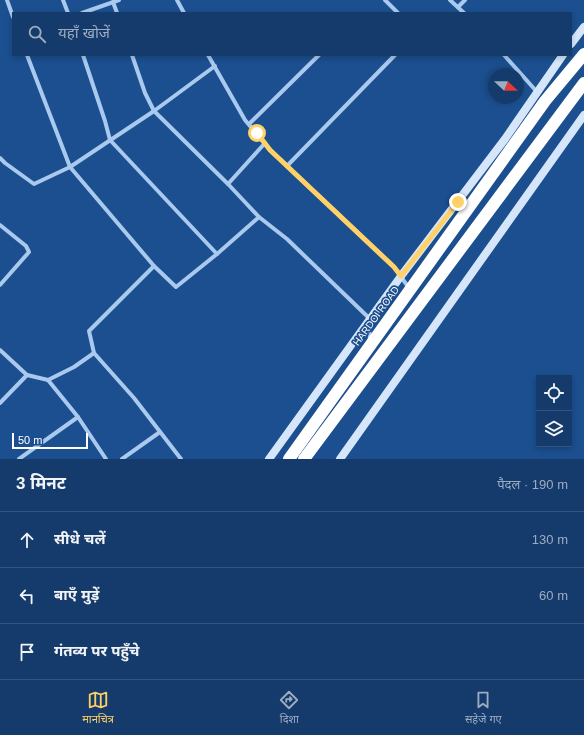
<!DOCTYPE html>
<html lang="hi">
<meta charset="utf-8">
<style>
body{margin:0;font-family:Helvetica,"Noto Sans Devanagari",sans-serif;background:#214673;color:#f1f3f6}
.controls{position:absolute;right:12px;bottom:12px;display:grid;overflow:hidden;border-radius:0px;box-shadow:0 2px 6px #0003}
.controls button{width:36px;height:36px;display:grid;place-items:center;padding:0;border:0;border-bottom:1px solid #33557e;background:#143b6b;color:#f1f3f6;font:20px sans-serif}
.compass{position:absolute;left:488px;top:68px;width:36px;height:36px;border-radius:50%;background:#143b6b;box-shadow:0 2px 6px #0003;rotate:112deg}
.scale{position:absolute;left:12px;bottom:10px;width:76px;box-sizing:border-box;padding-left:4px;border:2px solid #fff;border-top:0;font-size:11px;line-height:14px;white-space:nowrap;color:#fff;-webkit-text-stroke:3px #1b4f8f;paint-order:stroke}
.stop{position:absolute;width:12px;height:12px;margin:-9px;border:3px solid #ffd166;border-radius:50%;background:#fff}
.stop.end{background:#ffd166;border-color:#fff;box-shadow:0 1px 4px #0008}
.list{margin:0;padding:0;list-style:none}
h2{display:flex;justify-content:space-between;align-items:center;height:52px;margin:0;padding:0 16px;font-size:17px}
h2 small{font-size:13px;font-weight:400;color:#9dadc1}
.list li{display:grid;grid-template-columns:26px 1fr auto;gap:12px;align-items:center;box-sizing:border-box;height:56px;padding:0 16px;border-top:1px solid #33557e}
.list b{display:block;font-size:15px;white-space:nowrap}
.list em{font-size:13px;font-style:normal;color:#9dadc1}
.icon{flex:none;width:22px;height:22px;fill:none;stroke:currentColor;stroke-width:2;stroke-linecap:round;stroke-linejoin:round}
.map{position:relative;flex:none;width:584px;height:459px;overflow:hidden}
.search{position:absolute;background:#143b6b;box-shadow:0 2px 6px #0003;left:12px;right:12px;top:12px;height:44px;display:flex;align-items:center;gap:10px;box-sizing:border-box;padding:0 14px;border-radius:0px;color:#9dadc1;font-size:15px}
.sheet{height:220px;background:#143b6b}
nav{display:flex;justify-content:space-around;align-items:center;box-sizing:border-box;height:56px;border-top:1px solid #33557e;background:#143b6b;font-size:11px;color:#9dadc1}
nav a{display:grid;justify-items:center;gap:2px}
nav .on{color:#ffd166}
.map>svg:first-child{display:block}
</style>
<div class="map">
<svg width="584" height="459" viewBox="0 0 584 459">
<rect width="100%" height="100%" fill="#1b4f8f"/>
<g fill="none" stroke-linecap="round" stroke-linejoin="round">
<g stroke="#a9c9ee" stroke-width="4">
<polyline points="7,0 13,17"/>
<polyline points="63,0 68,13"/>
<polyline points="177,0 184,13"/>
<polyline points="385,0 398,13"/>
<polyline points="450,0 464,13"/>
<polyline points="113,2 117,13"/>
<polyline points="458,7 465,0"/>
<polyline points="82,13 119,0"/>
<polyline points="27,55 70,167 154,111 215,66"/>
<polyline points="83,55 105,121 110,140 217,254 176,287 154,266 89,331 94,353"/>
<polyline points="132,55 145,93 154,111 228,184"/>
<polyline points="208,55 245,120 270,150 394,267 409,288"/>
<polyline points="504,55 538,93"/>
<polyline points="249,124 319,55"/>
<polyline points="0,158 5,163 34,184 70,167 154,266"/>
<polyline points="287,166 395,55"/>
<polyline points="259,217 287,239 368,317 370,340"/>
<polyline points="0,225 26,246 29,252 0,285"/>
<polyline points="217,254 259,217 228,184 265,143"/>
<polyline points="0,350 27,375 0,403"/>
<polyline points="27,375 48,380 74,367 94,353 134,398 181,459"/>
<polyline points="48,380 78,417 106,459"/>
<polyline points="19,459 78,417"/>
<polyline points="122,459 160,432"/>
</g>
<g stroke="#d6e6fa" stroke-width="8">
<polyline points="571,44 584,27"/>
<polyline points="269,459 401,276 505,139 563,55"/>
<polyline points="340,459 584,115"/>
</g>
<g stroke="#fff" stroke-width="12">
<polyline points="289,459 545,101 584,54"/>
<polyline points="304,459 584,83"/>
</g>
</g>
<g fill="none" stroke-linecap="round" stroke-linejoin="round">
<polyline stroke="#ffd166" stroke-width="5" points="257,133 270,150 394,267 401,276 458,202"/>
</g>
<g text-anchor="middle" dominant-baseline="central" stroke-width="3.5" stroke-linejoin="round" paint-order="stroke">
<g font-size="10" fill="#fff" stroke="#1b4f8f">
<text transform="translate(376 316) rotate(-54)">HARDOI ROAD</text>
</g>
</g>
</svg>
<div class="controls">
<button><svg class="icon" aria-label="locate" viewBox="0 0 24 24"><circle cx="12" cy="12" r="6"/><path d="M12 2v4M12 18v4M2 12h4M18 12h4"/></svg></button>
<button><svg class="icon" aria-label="layers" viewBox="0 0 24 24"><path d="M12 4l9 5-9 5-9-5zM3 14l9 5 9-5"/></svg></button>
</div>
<svg class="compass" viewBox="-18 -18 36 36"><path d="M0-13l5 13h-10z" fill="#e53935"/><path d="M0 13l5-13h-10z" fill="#9dadc1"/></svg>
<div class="scale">50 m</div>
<div class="stop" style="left:257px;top:133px"></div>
<div class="stop end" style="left:458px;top:202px"></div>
<div class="search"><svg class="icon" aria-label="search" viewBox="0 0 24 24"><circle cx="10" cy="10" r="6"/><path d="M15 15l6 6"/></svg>यहाँ खोजें</div>
</div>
<section class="sheet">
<h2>3 मिनट<small>पैदल · 190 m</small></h2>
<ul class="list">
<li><svg class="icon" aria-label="ahead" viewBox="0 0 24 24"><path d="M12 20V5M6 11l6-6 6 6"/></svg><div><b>सीधे चलें</b></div><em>130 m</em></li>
<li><svg class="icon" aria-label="left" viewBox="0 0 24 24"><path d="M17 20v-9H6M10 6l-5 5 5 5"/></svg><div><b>बाएँ मुड़ें</b></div><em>60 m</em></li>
<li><svg class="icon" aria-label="arrive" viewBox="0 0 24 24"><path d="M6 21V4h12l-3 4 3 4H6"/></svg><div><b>गंतव्य पर पहुँचे</b></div></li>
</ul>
</section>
<nav>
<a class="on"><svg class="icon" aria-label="map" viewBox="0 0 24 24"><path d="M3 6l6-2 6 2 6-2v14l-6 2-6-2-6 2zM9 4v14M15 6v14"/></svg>मानचित्र</a>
<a><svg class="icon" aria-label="directions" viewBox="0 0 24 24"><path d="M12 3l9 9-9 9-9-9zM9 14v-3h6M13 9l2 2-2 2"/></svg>दिशा</a>
<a><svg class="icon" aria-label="saved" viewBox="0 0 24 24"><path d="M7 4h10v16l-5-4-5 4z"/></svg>सहेजे गए</a>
</nav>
